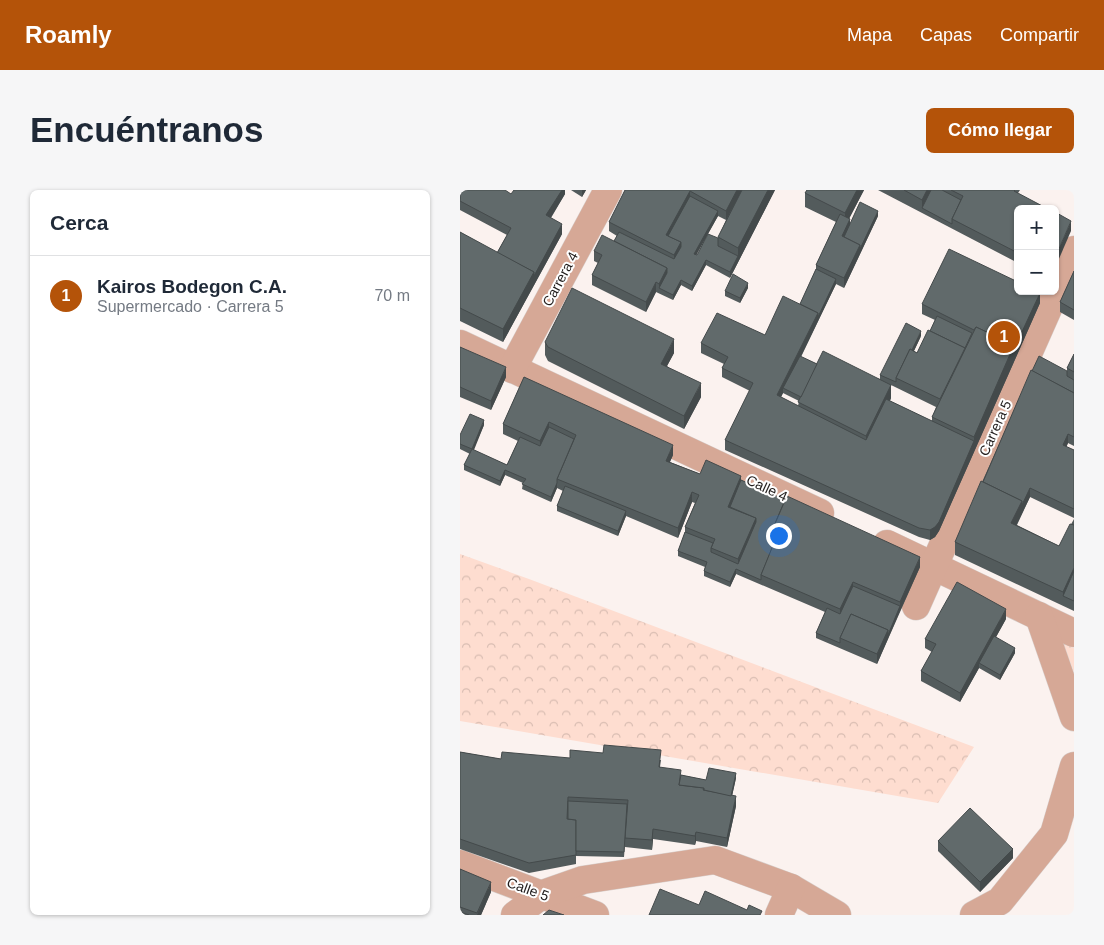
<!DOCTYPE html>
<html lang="es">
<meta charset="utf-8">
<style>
body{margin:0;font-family:Arial,sans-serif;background:#f6f6f7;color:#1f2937}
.controls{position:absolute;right:15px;top:15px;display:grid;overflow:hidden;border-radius:8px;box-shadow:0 1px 4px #0004}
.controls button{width:45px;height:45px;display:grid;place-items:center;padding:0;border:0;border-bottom:1px solid #e0e1e3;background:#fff;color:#1f2937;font:25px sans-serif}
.you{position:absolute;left:318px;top:345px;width:18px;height:18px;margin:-12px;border:4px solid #fff;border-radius:50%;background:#1a73e8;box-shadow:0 0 0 8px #1a73e833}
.badge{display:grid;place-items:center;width:32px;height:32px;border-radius:50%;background:#b45309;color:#fff;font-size:16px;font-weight:700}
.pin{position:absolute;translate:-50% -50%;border:2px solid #fff;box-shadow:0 1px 5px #0006}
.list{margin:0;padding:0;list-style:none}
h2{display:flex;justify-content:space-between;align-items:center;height:65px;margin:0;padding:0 20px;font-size:21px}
h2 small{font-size:16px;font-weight:400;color:#747a83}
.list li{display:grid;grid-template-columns:32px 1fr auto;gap:15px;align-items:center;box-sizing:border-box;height:80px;padding:0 20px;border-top:1px solid #e0e1e3}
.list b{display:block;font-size:19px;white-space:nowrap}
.list p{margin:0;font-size:16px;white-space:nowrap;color:#747a83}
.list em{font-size:16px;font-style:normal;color:#747a83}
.map{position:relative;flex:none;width:614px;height:725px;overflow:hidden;border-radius:8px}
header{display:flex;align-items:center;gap:30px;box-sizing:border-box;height:70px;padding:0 25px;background:#b45309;color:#fff}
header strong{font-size:24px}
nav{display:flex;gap:28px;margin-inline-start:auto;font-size:18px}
.intro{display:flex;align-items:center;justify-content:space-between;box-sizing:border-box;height:120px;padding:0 30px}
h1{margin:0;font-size:35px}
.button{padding:12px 22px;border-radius:8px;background:#b45309;color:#fff;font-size:18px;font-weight:700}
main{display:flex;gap:30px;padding:0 30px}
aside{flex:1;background:#fff;border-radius:8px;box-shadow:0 1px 4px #0004}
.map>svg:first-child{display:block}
</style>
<header>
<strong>Roamly</strong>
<nav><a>Mapa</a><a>Capas</a><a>Compartir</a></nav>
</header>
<div class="intro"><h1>Encuéntranos</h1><a class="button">Cómo llegar</a></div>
<main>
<aside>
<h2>Cerca<small></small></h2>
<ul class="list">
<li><span class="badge">1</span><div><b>Kairos Bodegon C.A.</b><p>Supermercado · Carrera 5</p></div><em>70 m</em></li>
</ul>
</aside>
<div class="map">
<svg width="614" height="725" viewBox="0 0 614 725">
<defs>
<pattern id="forest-crowns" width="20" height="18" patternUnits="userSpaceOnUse" patternTransform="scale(1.25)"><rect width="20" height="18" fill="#feddd0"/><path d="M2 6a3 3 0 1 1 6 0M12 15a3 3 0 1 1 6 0" fill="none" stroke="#d9bdb2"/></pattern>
</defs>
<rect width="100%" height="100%" fill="#fbf2ef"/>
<g fill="url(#forest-crowns)">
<polygon points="0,364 69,389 514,557 478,613 0,531"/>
<polygon points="602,452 614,458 614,482"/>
</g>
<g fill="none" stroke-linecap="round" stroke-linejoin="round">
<defs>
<g id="minor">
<polyline points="0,154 360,323"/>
<polyline points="52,179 148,0"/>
<polyline points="427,354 614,443"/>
<polyline points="456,416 614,60"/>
<polyline points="579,426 614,527"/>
<polyline points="0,674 135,725"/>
<polyline points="55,725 83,704 123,690 255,670 331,698 377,725"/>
<polyline points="319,725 331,698"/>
<polyline points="514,725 540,711 594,644 614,576"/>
</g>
</defs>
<use href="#minor" stroke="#d8d0cd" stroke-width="29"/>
<use href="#minor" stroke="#d6a896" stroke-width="28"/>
</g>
<g fill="#535b5c" fill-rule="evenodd">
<polygon points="105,0 105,4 91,28 102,44 43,152 0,131 0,42 37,63 47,45 0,20 0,1 51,4"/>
<polygon points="111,0 126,0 122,7"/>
<path d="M165,0H315L270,88L246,75L232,101L221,95L213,110L196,102L186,122L132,95V85L138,73L134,71V61L154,51L157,46L149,41V32ZM258,26L266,30L258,48L237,65H236Z"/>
<path d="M347,0H404L389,29L390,34L418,26L384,98L376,94L341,167L357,174L420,189V185L461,146L454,161L457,163L470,141L475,130L462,124V114L580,113L479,341L475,347L470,350L459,347L265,260V250L290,201L262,187V178L264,174L241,163V153L305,145L340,114L356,79V75L376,32L345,17V3ZM431,195L476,217L472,227V231L430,211L431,208ZM323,203L339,211L338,216L321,207Z"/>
<polygon points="418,0 560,0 558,3 558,73"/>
<polygon points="614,81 614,130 600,122 600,112"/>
<polygon points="288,98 280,113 265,106 265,101"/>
<polygon points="85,152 214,163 207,176 241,207 224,239 88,171 85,165"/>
<polygon points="0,157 46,187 31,220 0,207"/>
<polygon points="614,164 614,256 608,253 606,257 614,260 614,328 570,307 557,335 599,356 614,329 614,421 495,365 495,352 572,181 607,181 607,178"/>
<polygon points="64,187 213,265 210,272 240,284 281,290 460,377 417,474 356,448 356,443 365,422 276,384 270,397 244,386 244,381 245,377 218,366 218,361 225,342 225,337 235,313 232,312 218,348 166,326 158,346 97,321 97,316 103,301 97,298 91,312 62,299 63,293 45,285 40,296 4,280 4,275 10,264 0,259 0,245 24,235 13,260 47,275 58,251 43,244 43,234"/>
<polygon points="546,429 536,447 555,463 540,490 519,478 500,512 461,491 461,481 472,462 465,458 465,449"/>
<polygon points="0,562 41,569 110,568 201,570 200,577 221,585 246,590 276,588 272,606 276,616 267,657 236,651 235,655 193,649 192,660 165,657 165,654 164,667 116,666 116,650 116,674 69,683 0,659"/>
<polygon points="478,651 553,668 520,702 478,661"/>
<polygon points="0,679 31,702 21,725 0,725"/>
</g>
<g fill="#444a4b">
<polygon points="102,0 105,0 105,4 86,35 86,25"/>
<polygon points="122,0 126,0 122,7"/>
<polygon points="277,0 282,0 266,30 266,21"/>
<polygon points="308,0 315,0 270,88 270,82 278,66 278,58"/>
<polygon points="397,0 404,0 385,36 385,23"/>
<polygon points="467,0 474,0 462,18 462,10"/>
<polygon points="230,1 230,11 209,50 206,45"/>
<polygon points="258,21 258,26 234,69 234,64"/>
<polygon points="418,21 418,26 384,98 384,88 400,55"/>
<polygon points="390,29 390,39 384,51 382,46"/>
<polygon points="611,31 611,41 595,78 595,68"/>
<polygon points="102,34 102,44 43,152 43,139 74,82"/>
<polygon points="221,52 221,62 214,74 214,65"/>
<polygon points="246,70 246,75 232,101 232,96"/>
<polygon points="207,78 207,88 199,98 199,103 199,94"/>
<polygon points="376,89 376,94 325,199 323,198 323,203 317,215 317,205 358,123"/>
<polygon points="221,90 221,95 213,110 213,105"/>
<polygon points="196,92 196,102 186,122 186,112"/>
<polygon points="288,93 288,98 280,113 280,108"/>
<polygon points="580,103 580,113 479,341 475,347 470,350 470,340 514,251 514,247 554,155"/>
<polygon points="461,141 461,146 440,190 438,189"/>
<polygon points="214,149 214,163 201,187 201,174"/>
<polygon points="46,177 46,187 31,220 31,211"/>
<polygon points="241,193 241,207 224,239 224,226"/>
<polygon points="431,195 431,208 406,260 406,246"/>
<polygon points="24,230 24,235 12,265 12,259"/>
<polygon points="89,232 89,242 80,261 80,251"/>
<polygon points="608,244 608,253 603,265 603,255"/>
<polygon points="213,255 213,265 206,280 206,271"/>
<polygon points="45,280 45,285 40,296 40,291"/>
<polygon points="281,286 281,295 270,322 268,317"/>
<polygon points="97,293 97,298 91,312 91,307"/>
<polygon points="570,298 570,307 551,346 551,333 562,311"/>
<polygon points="232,302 232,312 218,348 218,338"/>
<polygon points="166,321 166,326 158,346 158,341"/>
<polygon points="296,328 296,337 278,379 278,369"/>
<polygon points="460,367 460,377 440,421 440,412"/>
<polygon points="614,378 614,391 603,406 603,402"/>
<polygon points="276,379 276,384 270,397 270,392"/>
<polygon points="393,392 393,401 380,429 380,419"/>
<polygon points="440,416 440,421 417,474 417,464 428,440"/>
<polygon points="546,419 546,429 521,474 519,473 519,478 500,512 500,503"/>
<polygon points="555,458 555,463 540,490 540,485"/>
<polygon points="276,583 276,588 270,615 270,610"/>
<polygon points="276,606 276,616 267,657 267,648"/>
<polygon points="193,639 193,649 192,660 192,650"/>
<polygon points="236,642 236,651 235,655 235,646"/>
<polygon points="553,659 553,668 520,702 520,692"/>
<polygon points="31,692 31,702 21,725 17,725"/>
</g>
<g fill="#616a6b" stroke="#444a4b">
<polygon points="1,0 45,0 51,4 54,0 102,0 86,25 102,34 74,86 74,82 37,63 51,38 0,11"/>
<polygon points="165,0 277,0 266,21 230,1 206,45 221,52 214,65 149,32"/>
<polygon points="282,0 308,0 278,58 258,47"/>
<polygon points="347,0 397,0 385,23 345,3"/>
<polygon points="444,0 467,0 462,10"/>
<polygon points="471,0 482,0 501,10 492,29 492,34 462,18"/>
<polygon points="491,0 555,0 554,1 588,19 558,19 558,63 492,29 503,6"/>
<polygon points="230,6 258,21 234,64 237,65 248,44 258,48 258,56 278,66 270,82 246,70 232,96 221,90 213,105 199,98 207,83 207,78 154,51 159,42 214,69 221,57 221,52 208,46"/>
<polygon points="400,12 418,21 400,59 400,55 384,47"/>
<polygon points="595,22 611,31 595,68"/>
<polygon points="380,24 390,29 382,46 400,55 384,88 356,75"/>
<polygon points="0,42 74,82 43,139 0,118"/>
<polygon points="142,45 207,78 199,94 196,92 186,112 132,85 142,65 134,61"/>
<polygon points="489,59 558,92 558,101 576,101 580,103 554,159 554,155 516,137 514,140 462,114"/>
<polygon points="356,79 376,89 358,127 358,123 340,114"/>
<polygon points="614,81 614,120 600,112"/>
<polygon points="273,84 288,93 280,108 265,101"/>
<polygon points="112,98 214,149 201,174 241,193 224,226 88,157 85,152"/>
<polygon points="323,106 358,123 317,205 406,250 426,209 514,251 479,332 475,337 470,340 459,338 265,250 293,193 262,178 268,167 241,153 257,123 305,145"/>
<polygon points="477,126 512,143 505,158 470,141"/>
<polygon points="446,133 461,141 452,160 450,159 436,188 436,192 420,185"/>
<polygon points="516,137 554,155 514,247 472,227"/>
<polygon points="468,140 505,158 480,209 436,188 450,159 457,163"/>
<polygon points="0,157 46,177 31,211 0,197"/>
<polygon points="363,161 431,195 406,246 338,212"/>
<polygon points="614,164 614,182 607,178"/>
<polygon points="340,166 357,174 341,207 323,198"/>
<polygon points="579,166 607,181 607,186 614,190 614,203 572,181"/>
<polygon points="571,180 614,203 614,247 608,244 603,255 614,260 614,319 570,298 562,315 562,311 523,292"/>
<polygon points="64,187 213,255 206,271 240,284 246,270 281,286 268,317 296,328 278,369 251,358 255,349 225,337 239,305 232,302 218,338 97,289 116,245 89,232 80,251 43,234"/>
<polygon points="10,224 24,230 12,259 0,254 0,245"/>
<polygon points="89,237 114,249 97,289 97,293 91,307 62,294 66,289 45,280 40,291 4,275 12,259 47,275 60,247 80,256"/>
<polygon points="281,290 325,310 314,336 314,341 319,342 301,385 301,390 276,379 270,392 244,381 247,372 218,361 225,342 253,353 251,358 251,362 278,374 296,332 296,328 270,317"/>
<polygon points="521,291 562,311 551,333 599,356 610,334 614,335 614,378 603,402 495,352"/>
<polygon points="105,296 166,321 158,341 97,316"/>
<polygon points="327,306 460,367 440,412 393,392 380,419 301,385 320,338 314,336"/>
<polygon points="614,381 614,411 603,406"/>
<polygon points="497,392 546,419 500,503 461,481 476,454 465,449"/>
<polygon points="393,396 440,416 428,445 428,440 391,424 380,448 380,453 356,443 367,418 380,424"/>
<polygon points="391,424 428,440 417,464 380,448"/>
<polygon points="534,446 555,458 540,485 519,473"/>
<polygon points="144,555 201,560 199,577 221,580 219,595 244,598 243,600 276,606 267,648 236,642 235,646 193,639 192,650 165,648 168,610 108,607 107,629 116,630 116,665 69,673 0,649 0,562 41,569 42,562 110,568 110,560 143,563"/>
<polygon points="249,578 276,583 271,606 244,600 244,598 219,595 221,585 246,590"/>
<polygon points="108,611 167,614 164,662 116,661 116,630 108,629"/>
<polygon points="510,618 553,659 520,692 478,651"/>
<polygon points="0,679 31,692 17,723 0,717"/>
<polygon points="200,699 239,715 245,701 287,720 289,715 302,721 300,725 189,725"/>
<polygon points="89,720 104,725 83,725"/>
<polygon points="0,722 9,725 0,725"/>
</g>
<g text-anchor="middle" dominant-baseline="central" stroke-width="4" stroke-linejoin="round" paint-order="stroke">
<g font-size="14" fill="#211d1c" stroke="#fff">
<text transform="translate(100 89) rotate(-62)">Carrera 4</text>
<text transform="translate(535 238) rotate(-66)">Carrera 5</text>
<text transform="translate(307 298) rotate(25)">Calle 4</text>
<text transform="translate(68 699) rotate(20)">Calle 5</text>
</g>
</g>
</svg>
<div class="controls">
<button>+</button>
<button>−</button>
</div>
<div class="you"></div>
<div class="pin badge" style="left:544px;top:147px">1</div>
</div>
</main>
